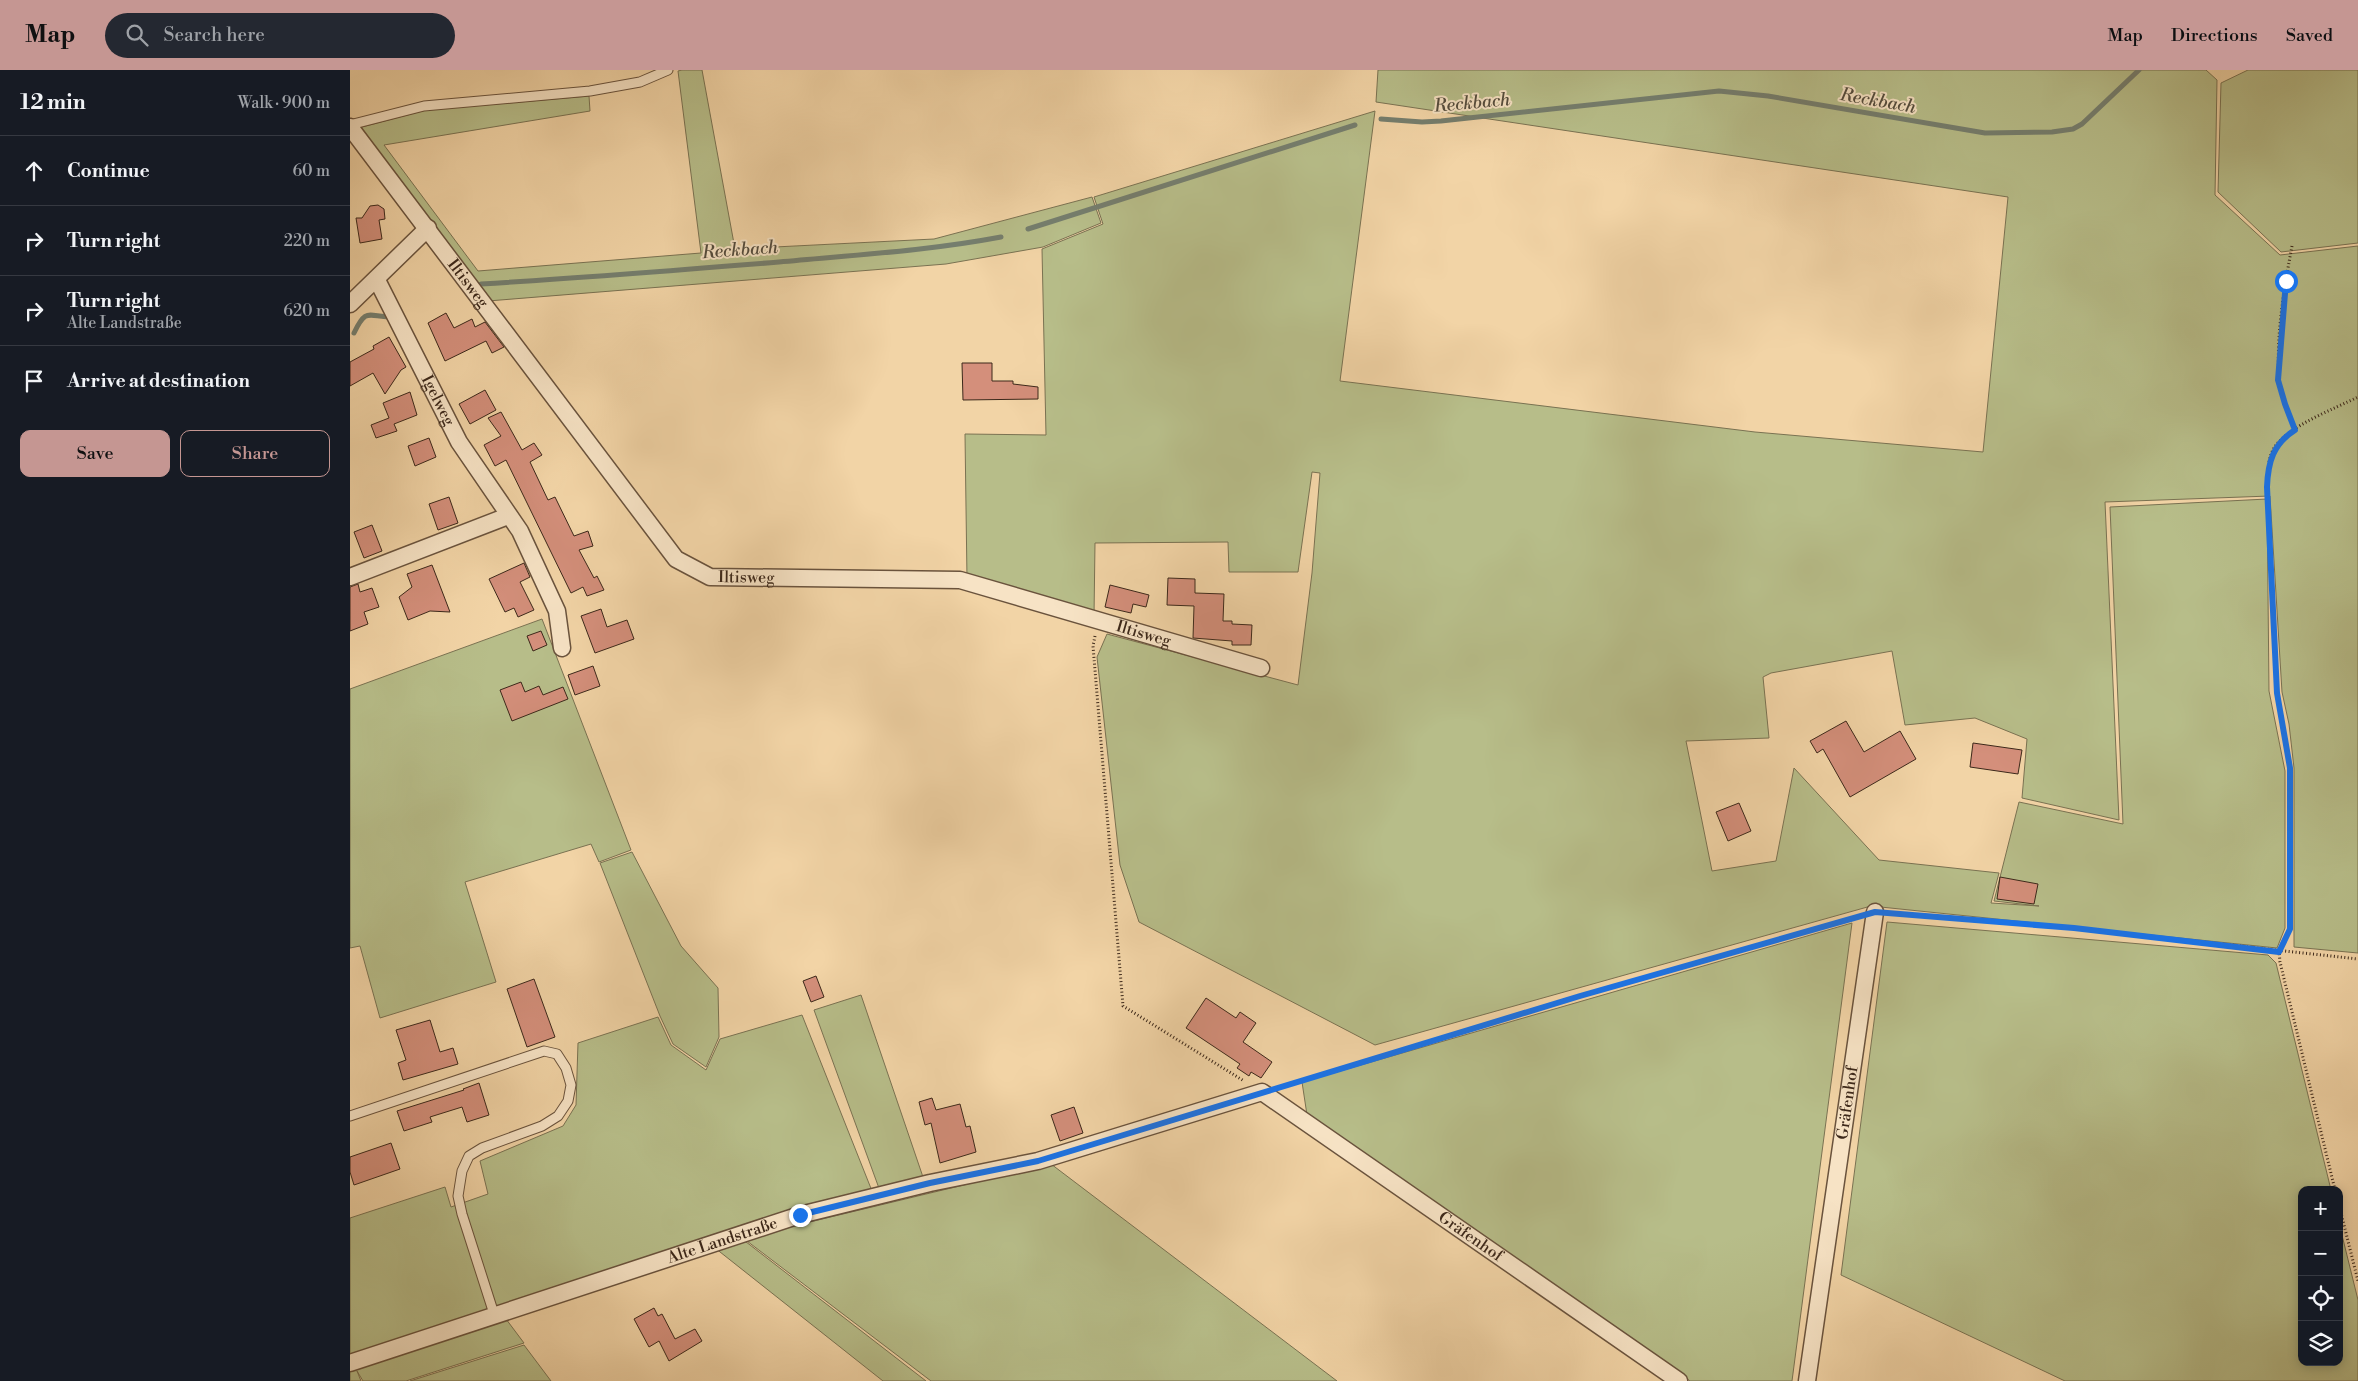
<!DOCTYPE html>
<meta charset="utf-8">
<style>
body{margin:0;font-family:"Libre Bodoni",serif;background:#242831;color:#f1f3f6}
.controls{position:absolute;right:15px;bottom:15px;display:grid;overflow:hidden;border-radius:10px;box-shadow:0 2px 12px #0003}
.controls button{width:45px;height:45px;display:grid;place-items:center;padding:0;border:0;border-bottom:1px solid #363941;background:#171b24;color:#f1f3f6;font:25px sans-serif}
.stop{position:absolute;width:15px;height:15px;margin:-11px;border:4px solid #1a73e8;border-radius:50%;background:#fff}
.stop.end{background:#1a73e8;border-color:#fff;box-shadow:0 1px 5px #0008}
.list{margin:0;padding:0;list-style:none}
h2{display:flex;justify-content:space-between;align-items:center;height:65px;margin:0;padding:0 20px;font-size:21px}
h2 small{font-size:16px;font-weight:400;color:#9ea1a6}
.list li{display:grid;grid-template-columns:32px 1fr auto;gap:15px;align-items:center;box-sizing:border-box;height:70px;padding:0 20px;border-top:1px solid #363941}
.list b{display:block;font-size:19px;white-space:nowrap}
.list p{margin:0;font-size:16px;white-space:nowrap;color:#9ea1a6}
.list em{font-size:16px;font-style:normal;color:#9ea1a6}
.actions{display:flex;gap:10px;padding:15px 20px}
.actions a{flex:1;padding:11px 0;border:1px solid #c59692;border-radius:10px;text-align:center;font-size:18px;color:#c59692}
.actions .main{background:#c59692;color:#111}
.icon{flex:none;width:28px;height:28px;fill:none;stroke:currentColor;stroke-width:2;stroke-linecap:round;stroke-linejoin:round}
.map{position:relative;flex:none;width:2008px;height:1311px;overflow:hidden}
header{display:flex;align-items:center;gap:30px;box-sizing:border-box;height:70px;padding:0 25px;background:#c59692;color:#111}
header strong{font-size:24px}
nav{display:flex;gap:28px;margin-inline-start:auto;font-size:18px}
.search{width:350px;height:45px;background:#242831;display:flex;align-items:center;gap:12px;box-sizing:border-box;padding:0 18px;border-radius:28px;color:#9ea1a6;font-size:19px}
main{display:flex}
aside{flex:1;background:#171b24}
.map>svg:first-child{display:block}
</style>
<header>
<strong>Map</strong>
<div class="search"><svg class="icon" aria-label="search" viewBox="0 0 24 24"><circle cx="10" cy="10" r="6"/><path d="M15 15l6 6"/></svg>Search here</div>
<nav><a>Map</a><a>Directions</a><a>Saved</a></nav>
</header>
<main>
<aside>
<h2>12 min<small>Walk · 900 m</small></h2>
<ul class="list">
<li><svg class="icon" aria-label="ahead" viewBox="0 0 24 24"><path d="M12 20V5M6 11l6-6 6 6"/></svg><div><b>Continue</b></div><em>60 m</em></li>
<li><svg class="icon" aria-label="right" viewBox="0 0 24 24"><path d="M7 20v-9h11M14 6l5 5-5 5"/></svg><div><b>Turn right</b></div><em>220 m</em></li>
<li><svg class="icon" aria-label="right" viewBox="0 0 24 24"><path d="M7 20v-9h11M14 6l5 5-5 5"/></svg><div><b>Turn right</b><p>Alte Landstraße</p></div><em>620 m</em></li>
<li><svg class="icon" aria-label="arrive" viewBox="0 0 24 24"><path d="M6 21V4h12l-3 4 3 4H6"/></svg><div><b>Arrive at destination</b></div></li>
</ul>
<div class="actions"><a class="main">Save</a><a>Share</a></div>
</aside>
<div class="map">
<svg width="2008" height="1311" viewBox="0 0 2008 1311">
<rect width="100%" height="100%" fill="#f2d4a6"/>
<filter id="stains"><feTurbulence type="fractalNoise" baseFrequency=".004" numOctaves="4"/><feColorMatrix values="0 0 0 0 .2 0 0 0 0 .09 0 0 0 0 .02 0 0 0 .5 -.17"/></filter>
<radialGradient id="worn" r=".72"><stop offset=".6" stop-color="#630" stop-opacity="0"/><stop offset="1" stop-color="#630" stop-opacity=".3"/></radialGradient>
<g fill="#b7bd89" stroke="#7a7252">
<polygon points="332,0 352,0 385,179 584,169 742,127 751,153 693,177 596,194 138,231 8,58 76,40 239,26 240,41 34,75 128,201 351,183 328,1"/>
<polygon points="1028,0 1856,0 1867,10 1865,125 1930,185 2008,176 2008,883 1944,877 1944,698 1939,654 1932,622 1920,426 1755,432 1769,750 1672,728 1677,669 1625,648 1555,655 1542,581 1421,603 1413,607 1419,668 1336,671 1362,801 1426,791 1444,698 1529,790 1649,803 1641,833 1689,836 1644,831 1669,732 1773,754 1760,437 1917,429 1919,621 1935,701 1935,858 1927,878 1521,836 1025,975 789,852 770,795 747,587 757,564 948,615 962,503 970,403 962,402 948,502 879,502 878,472 745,473 744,546 617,509 615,364 696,365 692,179 753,154 744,127 1025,41 990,311 1405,362 1633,382 1658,127 1026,32"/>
<polygon points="1898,0 2008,0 2008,173 1931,182 1868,122 1871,13"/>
<polygon points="192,549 281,780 249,792 241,774 115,812 146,912 30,948 10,876 0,878 0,619"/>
<polygon points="282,782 331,876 368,918 369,967 356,997 323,974 310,946 250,793"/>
<polygon points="1537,852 1918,885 1926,893 1981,1120 1952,1120 1952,1292 1989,1292 1989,1153 2008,1230 2008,1311 1715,1311 1491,1205"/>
<polygon points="1502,853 1442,1311 1340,1311 957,1045 952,1012"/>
<polygon points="511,925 574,1110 530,1121 464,940"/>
<polygon points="452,945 522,1121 153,1245 174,1273 56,1311 13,1311 7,1301 11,1311 0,1311 0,1148 95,1117 101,1137 138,1124 130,1091 213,1056 226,1035 228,973 308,947 321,975 356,1000 370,969"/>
<polygon points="701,1094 987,1311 581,1311 393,1168"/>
<polygon points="391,1168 576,1311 533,1311 365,1178"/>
<polygon points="174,1275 201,1311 60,1311"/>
</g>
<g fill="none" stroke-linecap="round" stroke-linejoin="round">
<g stroke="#757e6e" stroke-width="5">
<polyline points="1031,49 1072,52 1091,51 1369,21 1418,26 1635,63 1702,62 1723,59 1732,54 1789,0"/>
<polyline points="678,159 1005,55"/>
<path d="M131,214C230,208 330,200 429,192C503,185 577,181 651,167"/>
<path d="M4,263C16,238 18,246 39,247"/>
</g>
</g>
<g fill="#d48f7b" stroke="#3c281a">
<polygon points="28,135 34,139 35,149 29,150 32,169 10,173 6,148 12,148 20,136"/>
<polygon points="96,243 104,258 122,249 125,257 135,252 154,277 142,283 136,271 95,291 78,253"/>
<polygon points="39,267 56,297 51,300 35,324 23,303 0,316 0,292 24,279 23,276"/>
<polygon points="612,293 642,293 642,311 663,311 663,314 688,317 688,329 613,330"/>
<polygon points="135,320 146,340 120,354 109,334"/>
<polygon points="60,322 67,345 44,354 47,361 26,368 21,355 39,348 33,333"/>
<polygon points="151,342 172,380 184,373 192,385 180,392 198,430 205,427 224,466 238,461 243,476 229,480 244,508 247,506 254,520 237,526 233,517 221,523 156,390 145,396 134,375 151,366 138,348"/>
<polygon points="79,368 86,387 65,396 58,376"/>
<polygon points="99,427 108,453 88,460 79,434"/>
<polygon points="22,455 32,481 14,488 4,462"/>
<polygon points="174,493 180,507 170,512 184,540 168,547 164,538 155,542 139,509"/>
<polygon points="82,495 100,542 80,541 58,550 49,527 62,517 57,504"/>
<polygon points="818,508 845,509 845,523 874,524 873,551 882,551 882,554 902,555 901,575 882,575 882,571 843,568 844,536 817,535"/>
<polygon points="8,514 10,522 22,518 29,537 14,542 18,554 0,561 0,517"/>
<polygon points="760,515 799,525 796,537 783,534 781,543 755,537"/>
<polygon points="251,539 257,557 277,550 284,569 245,583 231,546"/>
<polygon points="191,561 197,575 183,581 177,566"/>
<polygon points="243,596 250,616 225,625 218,605"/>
<polygon points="171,612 175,622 189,616 193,625 213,617 218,629 162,651 150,620"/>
<polygon points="1496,651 1514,682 1550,661 1566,689 1500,727 1473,679 1467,683 1460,671"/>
<polygon points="1623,673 1672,680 1668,704 1620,697"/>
<polygon points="1389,733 1401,761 1378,771 1366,742"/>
<polygon points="1650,807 1688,814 1684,834 1647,829"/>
<polygon points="466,906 474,927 461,932 453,911"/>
<polygon points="184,909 205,967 177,977 157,919"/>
<polygon points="856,928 886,948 890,942 906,953 893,972 922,992 911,1008 901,1002 899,1006 887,998 890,994 836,958"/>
<polygon points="80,950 90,982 103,978 108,994 53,1010 48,993 56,990 46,960"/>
<polygon points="129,1013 139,1045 117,1052 112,1037 80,1047 82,1052 54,1061 47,1041 114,1020 113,1019"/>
<polygon points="582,1028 586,1040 610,1034 616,1057 620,1056 626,1082 590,1093 581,1053 575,1055 569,1032"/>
<polygon points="724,1037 733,1063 710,1071 701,1045"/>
<polygon points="41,1073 50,1099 4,1115 0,1102 0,1087"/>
<polygon points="304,1238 308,1246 312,1244 325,1269 345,1259 352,1271 319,1291 309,1271 299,1277 284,1249"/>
</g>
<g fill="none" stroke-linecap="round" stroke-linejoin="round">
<defs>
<g id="lane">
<polyline points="0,55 74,36 240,21 290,12 318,0"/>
<polyline points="0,1046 194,981 207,984 216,998 221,1015 218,1031 208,1046 192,1056 132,1078 119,1086 112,1101 108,1126 112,1144 145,1247"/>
</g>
<g id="street">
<path id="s1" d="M0,57L326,489L360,507L610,510L911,598"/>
<path id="s2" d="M27,210L109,372L170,461L207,541L212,578"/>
<polyline points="0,234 78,158"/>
<polyline points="0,507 158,446"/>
<path id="s3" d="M0,1293L450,1145L580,1113L688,1091L912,1022L1329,1311"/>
<path id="s4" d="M1457,1311L1525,842"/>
</g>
</defs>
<use href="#lane" stroke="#6a533d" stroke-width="11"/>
<use href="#street" stroke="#6a533d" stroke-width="19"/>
<g stroke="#3c281a" stroke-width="3" stroke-dasharray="1 2.5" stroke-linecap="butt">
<path d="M1942,176C1934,219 1926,265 1929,308C1930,326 1939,344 1945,360"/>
<polyline points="745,566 743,576 773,936 894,1011"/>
<polyline points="1538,843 1724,858 2008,889"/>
<polyline points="931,1017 1230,926 1510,846"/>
<path d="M1985,1120L1930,892L1929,881L1940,859V698L1927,623L1917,417C1918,404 1917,390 1924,378C1938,356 1984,339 2008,327"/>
<polyline points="1989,1135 2008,1211"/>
</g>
<use href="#lane" stroke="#f7e3c5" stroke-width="9"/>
<use href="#street" stroke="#f7e3c5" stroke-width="16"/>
</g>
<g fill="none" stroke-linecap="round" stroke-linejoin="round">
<path stroke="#1a73e8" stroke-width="6" d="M450,1145L580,1113L688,1091L1230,926L1525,842L1724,858L1929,882L1940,859V698L1927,623L1917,417C1918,392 1923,374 1945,360L1935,334L1928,310L1936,211"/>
</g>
<g text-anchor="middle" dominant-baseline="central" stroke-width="4" stroke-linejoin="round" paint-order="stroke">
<g font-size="16" fill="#3c281a" stroke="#f7e3c5">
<text stroke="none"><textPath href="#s1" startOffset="196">Iltisweg</textPath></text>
<text stroke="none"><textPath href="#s2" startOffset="135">Igelweg</textPath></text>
<text stroke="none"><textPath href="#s1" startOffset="616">Iltisweg</textPath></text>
<text stroke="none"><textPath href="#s1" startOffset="1021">Iltisweg</textPath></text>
<text stroke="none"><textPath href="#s4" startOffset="281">Gräfenhof</textPath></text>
<text stroke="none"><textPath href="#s3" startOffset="1206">Gräfenhof</textPath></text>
<text stroke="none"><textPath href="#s3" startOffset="392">Alte Landstraße</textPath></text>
</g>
<g font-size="18" font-style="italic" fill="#544c3d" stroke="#f7e3c5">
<text transform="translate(1528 31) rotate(10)">Reckbach</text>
<text transform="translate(1122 33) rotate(-5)">Reckbach</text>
<text transform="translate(390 180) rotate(-4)">Reckbach</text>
</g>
</g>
<rect width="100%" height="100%" filter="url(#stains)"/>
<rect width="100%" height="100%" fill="url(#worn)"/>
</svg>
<div class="controls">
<button>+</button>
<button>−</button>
<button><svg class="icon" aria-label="locate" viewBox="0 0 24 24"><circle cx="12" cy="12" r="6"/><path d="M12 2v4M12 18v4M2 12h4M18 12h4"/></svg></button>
<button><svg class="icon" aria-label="layers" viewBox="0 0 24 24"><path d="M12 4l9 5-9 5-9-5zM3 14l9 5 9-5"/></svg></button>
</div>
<div class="stop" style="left:1936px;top:211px"></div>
<div class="stop end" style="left:450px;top:1145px"></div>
</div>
</main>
